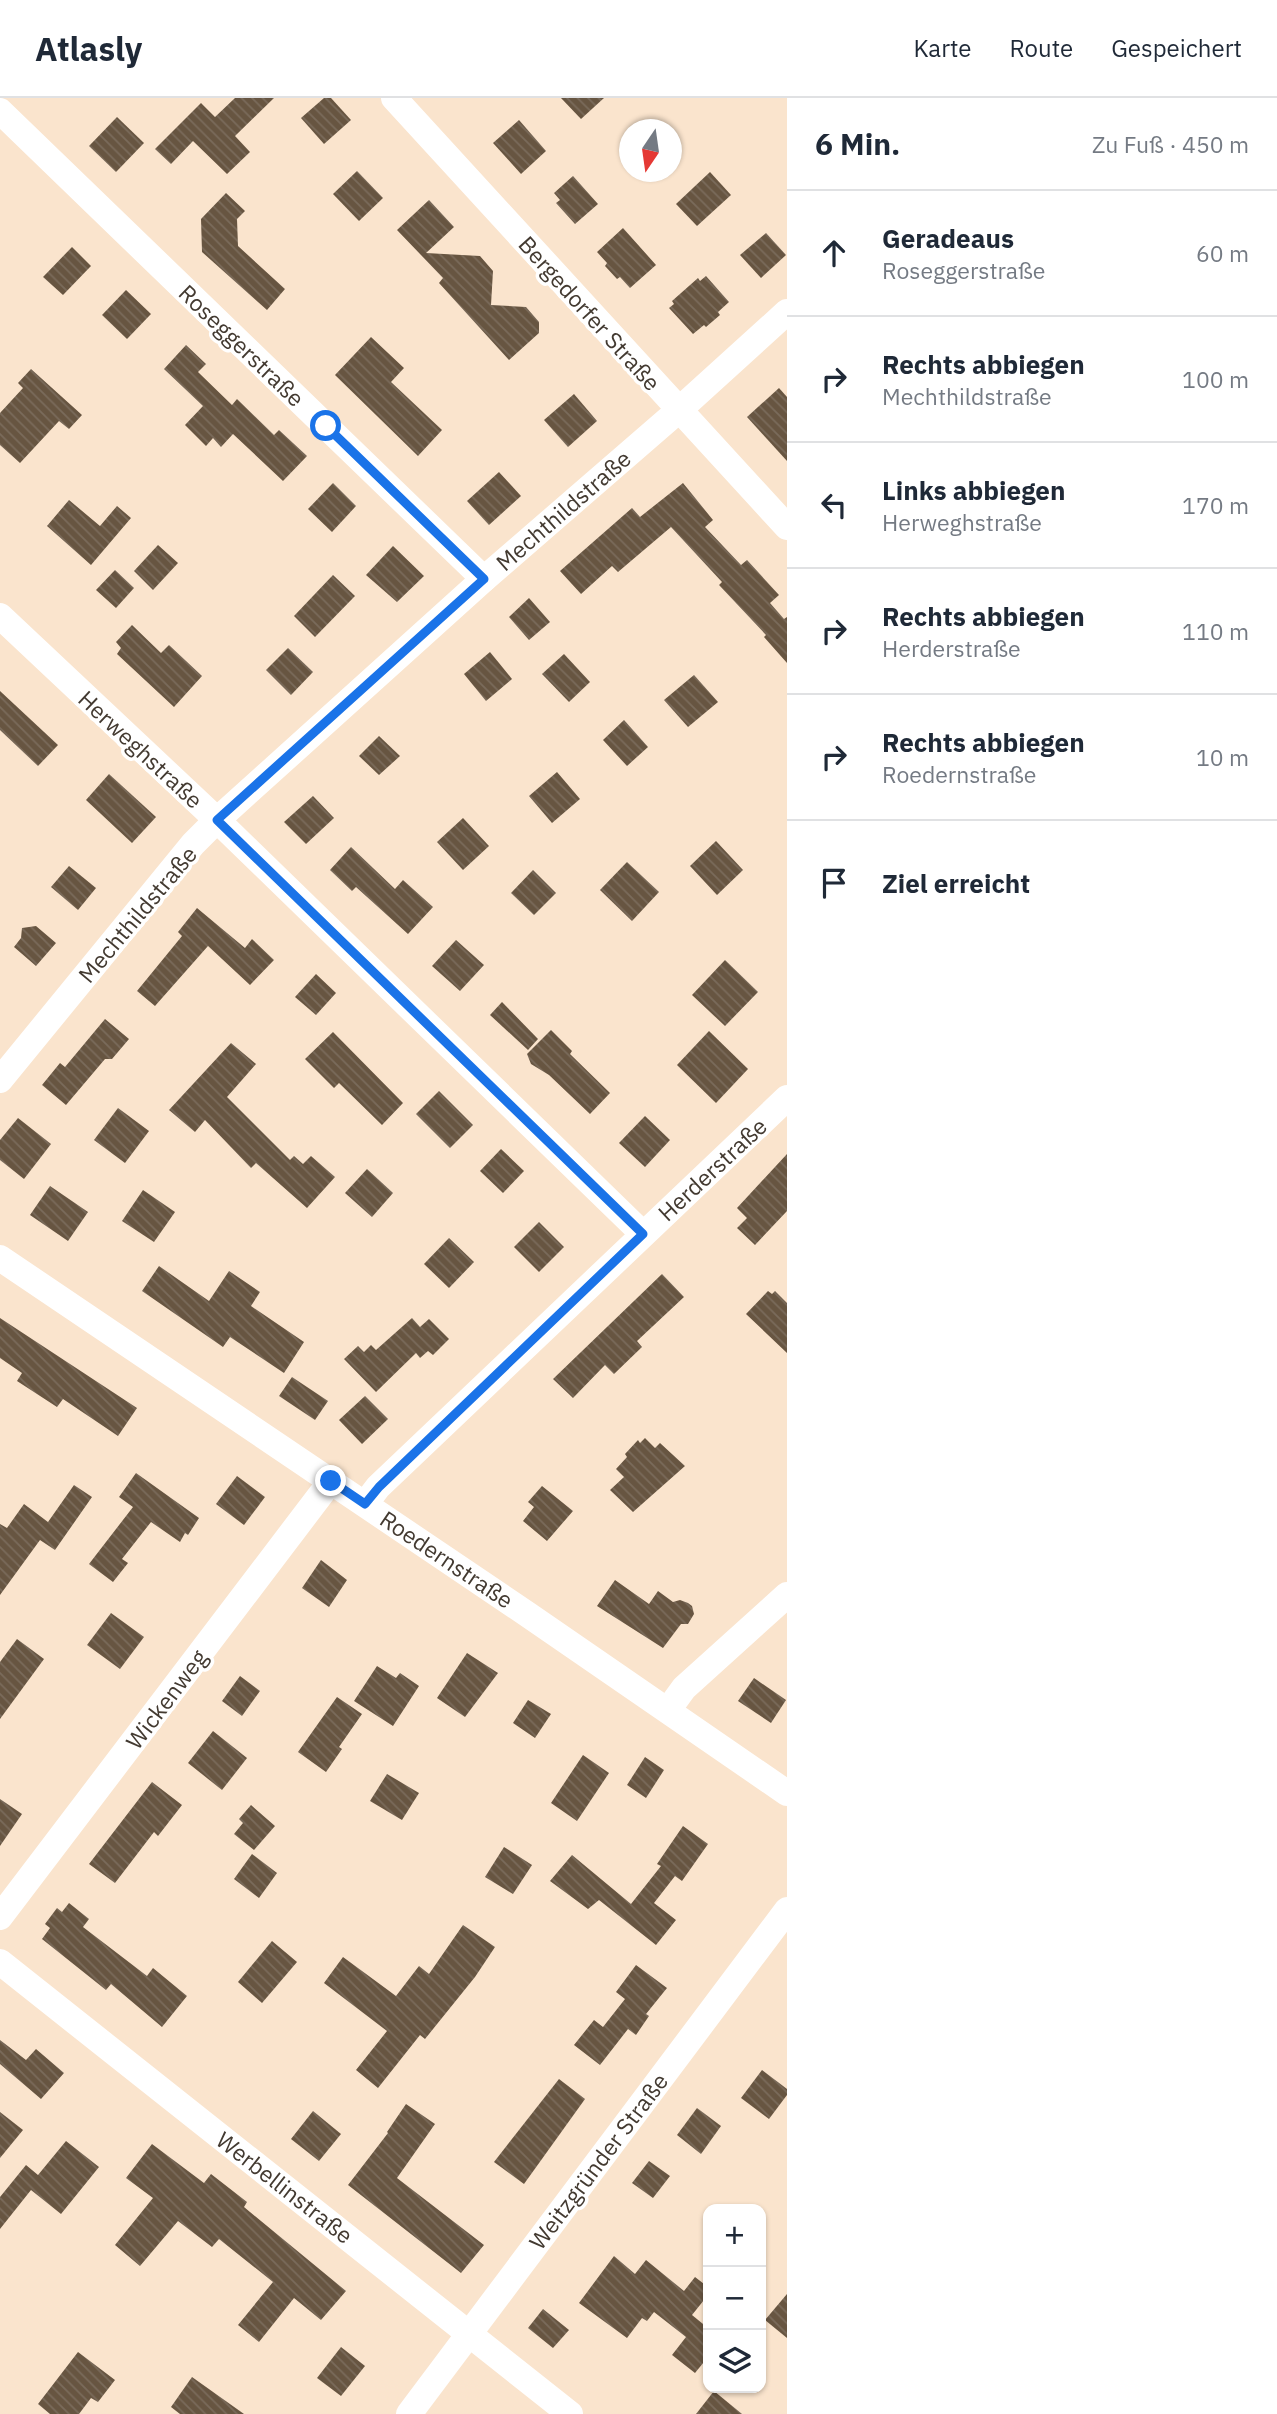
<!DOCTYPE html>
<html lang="de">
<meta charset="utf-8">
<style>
body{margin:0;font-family:"IBM Plex Sans",sans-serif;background:#f6f6f7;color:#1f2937}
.controls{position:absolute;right:21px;bottom:21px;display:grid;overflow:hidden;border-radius:14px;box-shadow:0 2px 5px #0004}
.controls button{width:63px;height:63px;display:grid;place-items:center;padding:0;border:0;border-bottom:2px solid #e0e1e3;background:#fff;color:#1f2937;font:35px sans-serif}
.compass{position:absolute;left:619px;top:21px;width:63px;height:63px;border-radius:50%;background:#fff;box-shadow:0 2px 5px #0004;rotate:193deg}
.stop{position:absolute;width:21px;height:21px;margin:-16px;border:5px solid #1a73e8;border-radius:50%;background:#fff}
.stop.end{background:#1a73e8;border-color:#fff;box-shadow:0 2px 7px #0008}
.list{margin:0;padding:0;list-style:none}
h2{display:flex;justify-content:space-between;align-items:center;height:91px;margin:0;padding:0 28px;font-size:30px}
h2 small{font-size:23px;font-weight:400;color:#747a83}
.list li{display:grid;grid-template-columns:46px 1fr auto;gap:21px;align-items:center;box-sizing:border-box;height:126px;padding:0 28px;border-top:2px solid #e0e1e3}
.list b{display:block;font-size:26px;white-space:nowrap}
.list p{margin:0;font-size:23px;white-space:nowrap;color:#747a83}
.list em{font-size:23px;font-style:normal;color:#747a83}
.icon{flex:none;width:38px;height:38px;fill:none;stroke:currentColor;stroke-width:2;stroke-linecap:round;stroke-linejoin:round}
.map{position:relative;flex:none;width:787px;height:2316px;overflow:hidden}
header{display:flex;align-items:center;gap:42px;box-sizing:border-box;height:98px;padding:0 35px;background:#fff;border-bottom:2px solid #e0e1e3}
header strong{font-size:33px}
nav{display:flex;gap:38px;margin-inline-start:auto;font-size:24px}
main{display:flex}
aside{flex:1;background:#fff}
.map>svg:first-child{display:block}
</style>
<header>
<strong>Atlasly</strong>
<nav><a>Karte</a><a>Route</a><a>Gespeichert</a></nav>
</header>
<main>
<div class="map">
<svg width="787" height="2316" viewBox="0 0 787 2316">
<defs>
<pattern id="building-back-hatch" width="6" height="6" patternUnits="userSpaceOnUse" patternTransform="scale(1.75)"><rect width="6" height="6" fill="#675541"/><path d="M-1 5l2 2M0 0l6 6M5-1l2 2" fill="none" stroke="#7a6b5b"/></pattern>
</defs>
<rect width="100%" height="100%" fill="#fae4cd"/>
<g fill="url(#building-back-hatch)">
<polygon points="235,0 274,0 235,38 250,54 227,76 193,43 171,66 155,51 201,5 215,19"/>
<polygon points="324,0 331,0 351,22 324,46 301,20"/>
<polygon points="561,0 604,0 581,21"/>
<polygon points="117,19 144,45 116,74 89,48"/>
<polygon points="519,22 546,53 521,76 493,45"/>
<polygon points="357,73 383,100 359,123 333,96"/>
<polygon points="710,74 731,97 697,128 676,106"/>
<polygon points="573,78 598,106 575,126 556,105 560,102 554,95"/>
<polygon points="226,95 245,113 237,121 238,148 285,191 267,212 202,154 201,121"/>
<polygon points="429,102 454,129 426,155 480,158 493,173 491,207 526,209 539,224 539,235 509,262 439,185 443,180 397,132"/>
<polygon points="623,130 656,167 630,190 620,179 617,181 605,168 607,165 597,154"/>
<polygon points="766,135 786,157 761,180 740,157"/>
<polygon points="72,149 91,168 63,197 43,179"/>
<polygon points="706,178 729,204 718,214 720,217 706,229 704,227 693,236 669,210 674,206 672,203 698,180 700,183"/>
<polygon points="126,192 151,216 127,241 102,217"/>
<polygon points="371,239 404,270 391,284 442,332 418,358 335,277"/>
<polygon points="186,247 206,266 198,274 232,307 237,301 274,337 279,332 307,358 283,383 233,336 221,349 213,340 206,348 185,327 203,308 164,271"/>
<polygon points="31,271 82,317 69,331 59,323 20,365 0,347 0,315 23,290 18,285"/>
<polygon points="779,290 787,299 787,363 747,319"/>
<polygon points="574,296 597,323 568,349 544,322"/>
<polygon points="499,374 521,398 489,427 467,403"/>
<polygon points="333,385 356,408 332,434 308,411"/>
<polygon points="683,385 713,422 705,429 741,467 747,462 779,497 770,505 784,521 787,519 787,565 764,539 766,537 719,487 722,484 671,429 618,474 612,468 581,496 560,473 632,410 640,419"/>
<polygon points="69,402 100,428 117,408 131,420 91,467 47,428"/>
<polygon points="158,447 178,465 153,492 134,473"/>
<polygon points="393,448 424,478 397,504 366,477"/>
<polygon points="115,472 134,490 116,510 96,492"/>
<polygon points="333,477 355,498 315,539 294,518"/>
<polygon points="529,500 550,524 529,542 509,519"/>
<polygon points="132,527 161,555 169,547 202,578 174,609 117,556 121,550 116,544"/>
<polygon points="288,550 313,574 291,597 266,572"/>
<polygon points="490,554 512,581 486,603 464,576"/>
<polygon points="564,556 590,584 569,604 542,576"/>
<polygon points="694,577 718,604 688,629 664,602"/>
<polygon points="0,593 58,647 38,668 0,632"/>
<polygon points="624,622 648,649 627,668 603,642"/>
<polygon points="379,638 400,658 379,677 359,658"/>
<polygon points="557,674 580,701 552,725 529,698"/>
<polygon points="109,676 156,719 132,745 86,702"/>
<polygon points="313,698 334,720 306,746 284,724"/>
<polygon points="463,720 489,748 463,772 437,744"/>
<polygon points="716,743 743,772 717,797 690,768"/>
<polygon points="351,749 395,791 403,782 433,809 408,836 356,789 352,793 330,772"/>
<polygon points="627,764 659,794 632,823 600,792"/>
<polygon points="69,768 96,790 78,812 51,789"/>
<polygon points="533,772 556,795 534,817 511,795"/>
<polygon points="197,810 245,850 252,841 274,862 250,887 208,848 155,908 137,893 182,838 178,834"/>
<polygon points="36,828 56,845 36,868 14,849 21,840 22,830"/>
<polygon points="456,842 484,867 460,893 432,868"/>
<polygon points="725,862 758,894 725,928 692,897"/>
<polygon points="316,876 336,895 316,917 295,899"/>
<polygon points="502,904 538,941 528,952 490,917"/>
<polygon points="105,921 129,941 112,961 105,961 66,1007 42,987 60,965 65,969"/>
<polygon points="551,932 572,953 570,956 610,995 590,1016 549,977 531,966 527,956"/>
<polygon points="709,933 748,971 716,1005 677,967"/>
<polygon points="333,934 403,1005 382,1027 339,985 334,990 305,961"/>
<polygon points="231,945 256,966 227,999 290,1062 294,1058 303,1066 311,1058 335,1079 307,1110 256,1065 251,1070 205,1022 195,1034 169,1012"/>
<polygon points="439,993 473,1027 450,1050 416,1016"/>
<polygon points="118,1010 149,1033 125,1065 94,1042"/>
<polygon points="645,1018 670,1042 645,1069 619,1045"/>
<polygon points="18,1020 51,1046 24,1081 0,1062 0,1042"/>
<polygon points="501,1051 524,1073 503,1095 480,1073"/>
<polygon points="787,1056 787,1113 755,1147 737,1130 747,1120 737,1110"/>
<polygon points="367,1071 393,1095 372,1119 345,1095"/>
<polygon points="50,1088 88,1114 68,1143 30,1117"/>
<polygon points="143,1092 175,1114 154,1144 122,1123"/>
<polygon points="539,1124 564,1149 539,1174 514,1149"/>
<polygon points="449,1140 474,1164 449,1190 424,1166"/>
<polygon points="159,1168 209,1203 229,1173 260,1194 251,1208 304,1244 284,1275 230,1239 223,1249 142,1193"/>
<polygon points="662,1176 684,1199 637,1243 642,1249 614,1276 605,1267 573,1300 553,1281"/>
<polygon points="768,1193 772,1196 775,1193 787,1205 787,1255 746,1216"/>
<polygon points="0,1220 137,1310 118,1338 63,1301 57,1309 17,1283 22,1275 0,1260"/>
<polygon points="412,1220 420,1229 429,1221 449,1241 433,1257 428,1253 420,1260 416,1255 376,1294 344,1261 358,1248 364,1254 371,1247 376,1252"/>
<polygon points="292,1279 328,1303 315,1322 279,1298"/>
<polygon points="365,1298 388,1321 362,1346 339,1322"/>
<polygon points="645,1340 655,1350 660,1345 685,1368 633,1414 610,1392 624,1379 616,1371 627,1359 625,1356 638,1342 640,1345"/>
<polygon points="136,1375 199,1420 188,1437 185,1435 180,1444 151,1424 122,1461 128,1465 113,1484 89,1466 133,1409 119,1399"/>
<polygon points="237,1378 265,1399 244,1427 216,1406"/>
<polygon points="74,1387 92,1399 55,1452 40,1442 0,1497 0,1426 7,1430 24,1406 48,1424"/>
<polygon points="542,1388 573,1413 547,1443 523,1423 534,1409 528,1404"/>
<polygon points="321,1462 347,1482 329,1509 302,1490"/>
<polygon points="615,1482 649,1506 658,1493 673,1504 680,1502 688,1505 692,1508 694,1516 688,1526 681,1526 663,1550 597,1508"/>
<polygon points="111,1515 144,1539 120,1571 87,1547"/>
<polygon points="17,1541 44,1561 0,1621 0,1564"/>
<polygon points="467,1555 498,1575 465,1619 437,1600"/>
<polygon points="377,1568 396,1580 400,1575 419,1588 393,1628 354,1603"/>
<polygon points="240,1578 260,1593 242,1618 222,1603"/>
<polygon points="754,1580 786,1602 771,1625 738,1603"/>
<polygon points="337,1599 362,1616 339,1649 342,1651 326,1674 298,1654"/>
<polygon points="528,1602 551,1616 535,1640 513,1625"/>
<polygon points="213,1633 247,1660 222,1692 188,1665"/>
<polygon points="583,1657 609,1675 577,1723 551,1705"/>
<polygon points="645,1659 664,1672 646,1700 627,1687"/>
<polygon points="387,1676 419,1695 402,1722 370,1703"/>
<polygon points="152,1684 182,1707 158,1738 154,1734 115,1785 89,1766"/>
<polygon points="0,1701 22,1716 0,1748"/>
<polygon points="251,1707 275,1728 254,1752 234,1736 243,1725 239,1721"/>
<polygon points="683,1728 708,1746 682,1783 675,1778 654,1805 676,1822 656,1847 599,1802 588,1811 550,1783 572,1757 631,1806 661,1768 657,1766"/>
<polygon points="504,1749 532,1767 513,1796 485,1779"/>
<polygon points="252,1756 277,1775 259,1800 234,1781"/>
<polygon points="69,1805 89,1821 83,1829 147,1878 153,1870 187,1898 162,1929 111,1886 106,1892 42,1841 50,1830 45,1826 57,1810 62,1814"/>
<polygon points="463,1827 495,1849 475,1879 425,1941 420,1937 378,1990 356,1972 387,1933 324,1885 343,1859 396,1898 419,1868 429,1876"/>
<polygon points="272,1843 297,1864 262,1905 238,1884"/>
<polygon points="636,1867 667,1890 646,1916 649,1918 636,1937 628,1931 600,1967 574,1947 594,1922 603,1929 625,1901 616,1894"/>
<polygon points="0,1942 26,1962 36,1951 64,1975 41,2001 0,1966"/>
<polygon points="762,1972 787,1991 787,1997 769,2021 741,2000"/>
<polygon points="559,1981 585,2001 524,2086 494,2064"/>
<polygon points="406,2006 435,2026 397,2080 484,2147 461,2175 348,2087 388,2035 387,2034"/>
<polygon points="697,2010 721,2028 701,2056 677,2037"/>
<polygon points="313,2013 341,2036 319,2063 291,2041"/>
<polygon points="0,2014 23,2032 0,2060"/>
<polygon points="66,2043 99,2069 61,2116 31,2092 0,2131 0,2099 26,2067 38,2077"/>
<polygon points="152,2046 204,2085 211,2076 247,2104 244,2109 346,2193 321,2222 294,2200 259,2244 238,2227 273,2184 219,2141 212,2149 178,2123 140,2168 115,2147 153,2100 126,2080"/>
<polygon points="649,2063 670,2078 653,2100 632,2085"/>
<polygon points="614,2158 635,2176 646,2162 684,2193 695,2179 708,2189 708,2197 692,2217 708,2230 708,2259 695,2275 672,2257 686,2239 654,2214 647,2223 642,2220 627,2240 579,2205"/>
<polygon points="787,2196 787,2240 765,2222"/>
<polygon points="543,2211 569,2232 553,2250 528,2230"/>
<polygon points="341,2249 365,2268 341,2298 317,2280"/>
<polygon points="78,2254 115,2282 98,2304 91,2300 79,2316 50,2316 38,2306"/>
<polygon points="192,2279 244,2316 180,2316 171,2309"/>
<polygon points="714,2293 742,2316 696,2316"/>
</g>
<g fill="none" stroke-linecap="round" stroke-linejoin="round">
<g stroke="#fff" stroke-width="26">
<polyline points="394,0 787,429"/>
<polyline points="0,13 484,481"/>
<polyline points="0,518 217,722 643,1136"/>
<polyline points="0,982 193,746 217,722 484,481 679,312 787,214"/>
<polyline points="0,1160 527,1516 787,1695"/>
<polyline points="365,1406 378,1389 787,1000"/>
<polyline points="668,1612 684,1590 787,1497"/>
<polyline points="0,1819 331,1383"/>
<polyline points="0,1864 570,2316"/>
<polyline points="409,2316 787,1812"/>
</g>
</g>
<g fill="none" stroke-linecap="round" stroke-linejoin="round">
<polyline stroke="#1a73e8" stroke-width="9" points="326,328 484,481 217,722 643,1136 379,1389 365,1406 331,1383"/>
</g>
<g text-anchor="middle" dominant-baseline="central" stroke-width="7" stroke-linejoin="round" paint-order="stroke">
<g font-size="23" fill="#433a31" stroke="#fff">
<text transform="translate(590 215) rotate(48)">Bergedorfer Straße</text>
<text transform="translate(242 247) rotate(44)">Roseggerstraße</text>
<text transform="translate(563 412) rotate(-41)">Mechthildstraße</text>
<text transform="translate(141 651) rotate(43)">Herweghstraße</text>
<text transform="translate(137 816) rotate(-50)">Mechthildstraße</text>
<text transform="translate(712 1071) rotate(-43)">Herderstraße</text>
<text transform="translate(447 1461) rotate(34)">Roedernstraße</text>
<text transform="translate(166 1601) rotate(-53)">Wickenweg</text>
<text transform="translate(598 2063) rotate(-53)">Weitzgründer Straße</text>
<text transform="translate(285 2089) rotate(38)">Werbellinstraße</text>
</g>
</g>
</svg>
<div class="controls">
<button>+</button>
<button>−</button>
<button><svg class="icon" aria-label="layers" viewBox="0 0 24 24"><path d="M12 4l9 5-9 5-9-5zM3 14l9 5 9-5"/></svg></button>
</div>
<svg class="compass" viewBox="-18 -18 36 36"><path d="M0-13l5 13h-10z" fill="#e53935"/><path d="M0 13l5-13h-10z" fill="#747a83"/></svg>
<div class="stop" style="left:326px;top:328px"></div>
<div class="stop end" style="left:331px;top:1383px"></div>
</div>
<aside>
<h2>6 Min.<small>Zu Fuß · 450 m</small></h2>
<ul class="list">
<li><svg class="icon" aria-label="ahead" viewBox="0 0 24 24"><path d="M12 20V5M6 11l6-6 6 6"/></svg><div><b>Geradeaus</b><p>Roseggerstraße</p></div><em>60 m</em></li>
<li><svg class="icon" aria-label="right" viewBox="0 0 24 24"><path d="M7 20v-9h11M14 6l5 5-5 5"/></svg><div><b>Rechts abbiegen</b><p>Mechthildstraße</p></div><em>100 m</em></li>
<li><svg class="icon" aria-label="left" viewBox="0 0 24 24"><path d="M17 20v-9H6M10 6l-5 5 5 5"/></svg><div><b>Links abbiegen</b><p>Herweghstraße</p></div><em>170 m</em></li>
<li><svg class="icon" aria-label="right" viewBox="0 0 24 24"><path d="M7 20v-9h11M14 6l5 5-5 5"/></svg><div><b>Rechts abbiegen</b><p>Herderstraße</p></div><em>110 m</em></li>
<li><svg class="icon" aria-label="right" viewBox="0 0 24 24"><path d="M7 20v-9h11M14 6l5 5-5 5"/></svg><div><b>Rechts abbiegen</b><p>Roedernstraße</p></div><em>10 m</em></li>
<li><svg class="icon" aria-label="arrive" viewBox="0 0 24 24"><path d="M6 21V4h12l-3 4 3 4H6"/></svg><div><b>Ziel erreicht</b></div></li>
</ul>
</aside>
</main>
